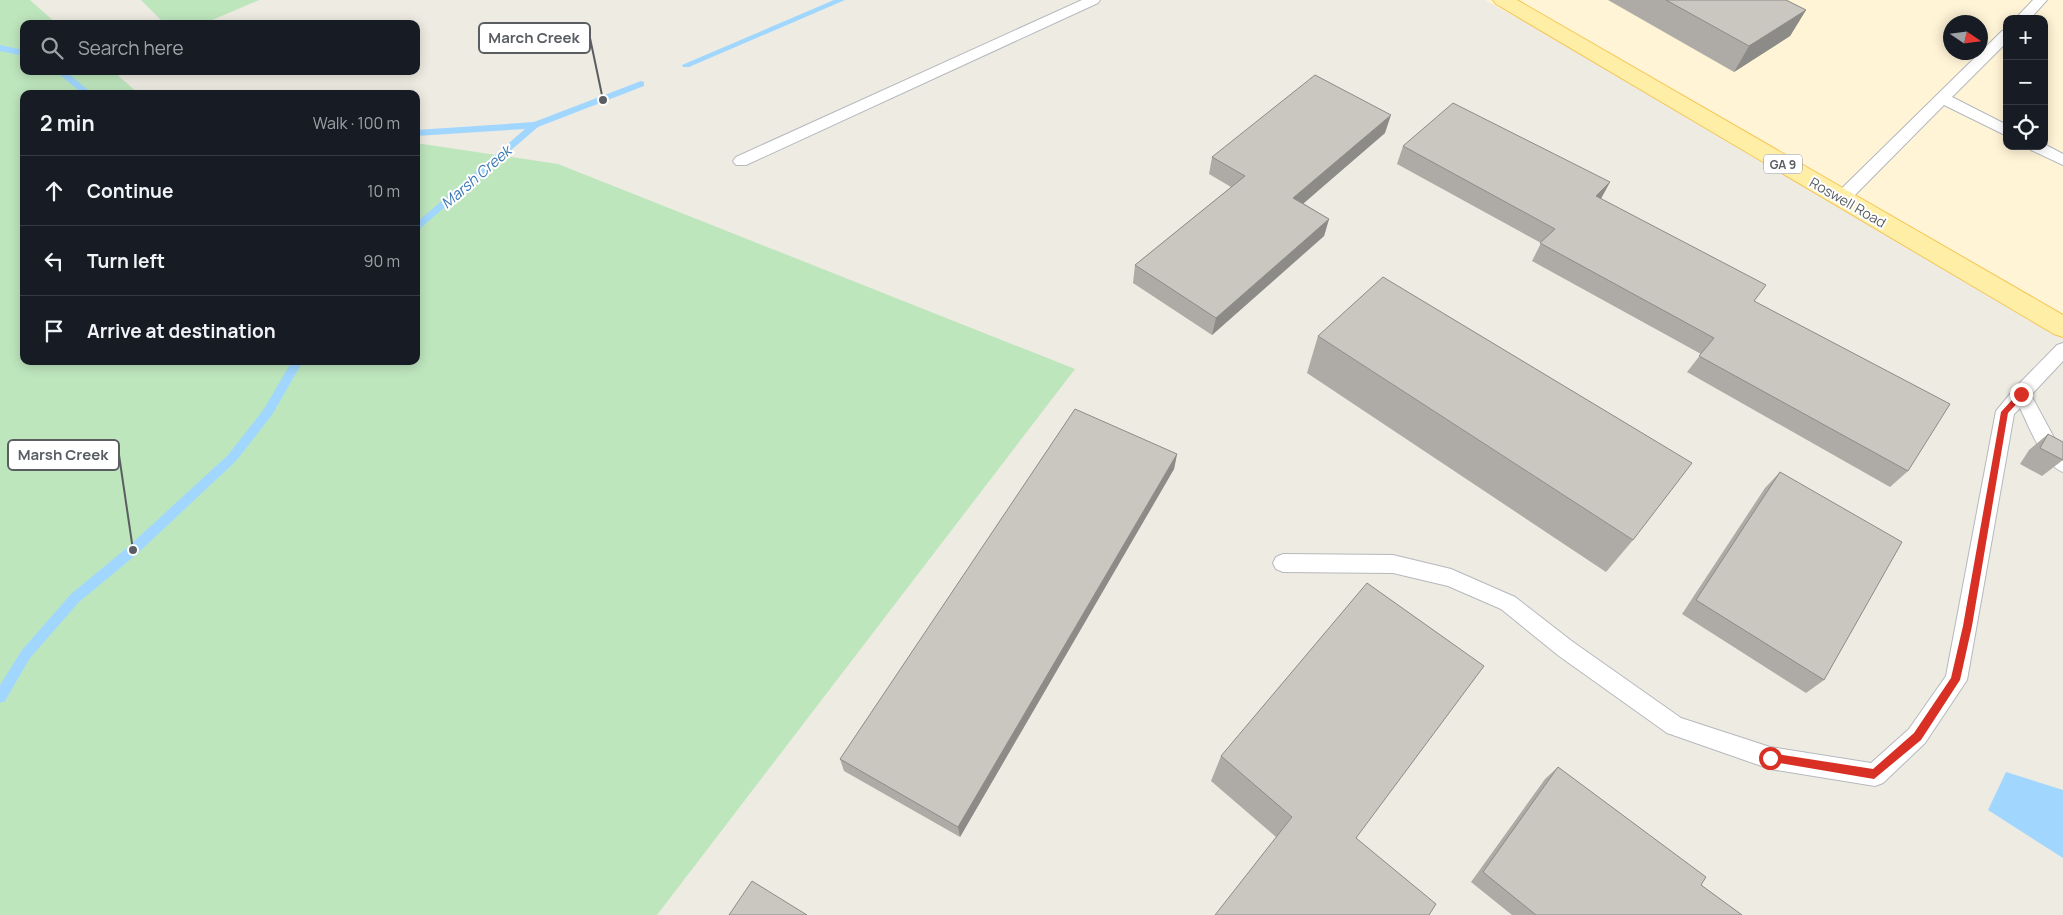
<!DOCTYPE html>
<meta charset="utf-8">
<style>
body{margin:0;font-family:Manrope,sans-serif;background:#20242c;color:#f1f3f6}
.controls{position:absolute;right:15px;top:15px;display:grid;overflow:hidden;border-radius:10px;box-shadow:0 2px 12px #0003}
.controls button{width:45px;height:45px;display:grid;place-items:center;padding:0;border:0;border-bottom:1px solid #363941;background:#171b24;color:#f1f3f6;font:25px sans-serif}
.compass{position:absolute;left:1943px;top:15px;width:45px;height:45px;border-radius:50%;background:#171b24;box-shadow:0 2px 12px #0003;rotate:103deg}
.stop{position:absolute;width:15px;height:15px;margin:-11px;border:4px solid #d93025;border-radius:50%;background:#fff}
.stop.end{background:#d93025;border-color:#fff;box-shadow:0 1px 5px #0008}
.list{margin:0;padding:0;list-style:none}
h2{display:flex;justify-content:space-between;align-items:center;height:65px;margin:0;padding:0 20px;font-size:21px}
h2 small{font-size:16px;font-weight:400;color:#9ea1a6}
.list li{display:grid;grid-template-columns:32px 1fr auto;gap:15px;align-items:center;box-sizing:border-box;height:70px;padding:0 20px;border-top:1px solid #363941}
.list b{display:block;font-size:19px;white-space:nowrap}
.list em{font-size:16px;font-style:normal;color:#9ea1a6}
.icon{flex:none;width:28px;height:28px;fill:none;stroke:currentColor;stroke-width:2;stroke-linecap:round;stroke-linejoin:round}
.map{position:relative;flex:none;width:2063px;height:915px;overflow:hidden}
.search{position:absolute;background:#171b24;box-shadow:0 2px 12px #0003;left:20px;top:20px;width:400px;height:55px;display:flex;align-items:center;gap:12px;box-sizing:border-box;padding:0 18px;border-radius:10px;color:#9ea1a6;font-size:19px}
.panel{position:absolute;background:#171b24;box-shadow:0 2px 12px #0003;left:20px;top:90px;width:400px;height:275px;border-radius:10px}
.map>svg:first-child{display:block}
</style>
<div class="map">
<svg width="2063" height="915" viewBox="0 0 2063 915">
<rect width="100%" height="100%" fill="#eeebe2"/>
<path fill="#fff4d6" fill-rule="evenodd" d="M1485,0H2063V323L1714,128ZM2007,19H2044V146H2007ZM1950,22H1980V52H1950Z"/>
<g fill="#bee6bd">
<polygon points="0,0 30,0 57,24 24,24 24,71 113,71 139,94 24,94 24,361 416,361 416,143 558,164 1075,369 657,915 0,915"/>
<polygon points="141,0 259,0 203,24 165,24"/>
</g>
<polygon fill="#a1d7ff" points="2006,772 2063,790 2063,858 1988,810"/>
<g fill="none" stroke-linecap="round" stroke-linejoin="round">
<g fill="#a1d7ff" fill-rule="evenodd">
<polygon points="834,0 845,0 689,67 683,67 682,65"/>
<polygon points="0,45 24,50 24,56 0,51"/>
<polygon points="55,71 65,71 93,94 83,94"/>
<polygon points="641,81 644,82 644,86 538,127 416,232 416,223 525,129 416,136 416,130 534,122"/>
<polygon points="292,361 303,361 272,415 236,461 137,554 79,602 30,658 5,701 0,703 0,685 22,650 71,594 129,546 228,455 264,409"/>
</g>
<defs>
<g id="lane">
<polygon points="1082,0 1100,0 1098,3 746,165 736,165 733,161 736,157"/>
<polygon points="2033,0 2047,0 2030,19 2015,19"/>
<polygon points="2007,30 2007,42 1952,97 2007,125 2007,136 1944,105 1848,202 1842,203 1836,202 1834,198 1836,194 2002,31"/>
<polygon points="2044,144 2063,154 2063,165 2031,150 2029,146 2044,146"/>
<path d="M2063,343V361L2031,395L2058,445L2063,451V472C2043,465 2029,426 2020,408L2014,414L1967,680L1925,743L1883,783L1875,786L1770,769L1667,733L1559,656L1501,609L1448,586L1393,573L1283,572L1276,569L1273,563L1276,557L1283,554L1393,555L1451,569L1515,597L1573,642L1681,718L1770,747L1871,763L1909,729L1946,676L1996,411L2015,388L2057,345Z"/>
</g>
<polygon id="primary" points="1493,0 1517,0 2063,315 2063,337 2054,334 1496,4"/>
</defs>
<use href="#lane" stroke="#b5b8bd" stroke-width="2"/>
<use href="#primary" stroke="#f5c554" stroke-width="2"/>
<use href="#lane" fill="#fff" fill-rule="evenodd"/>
<use href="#primary" fill="#ffefa6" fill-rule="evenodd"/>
</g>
<g fill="#aeaba6">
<polygon points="1608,0 1786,0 1806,10 1790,36 1734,72"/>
<polygon points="1385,133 1303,203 1329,219 1324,236 1212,335 1133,283 1135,265 1231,187 1209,174 1212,157"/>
<polygon points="1403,146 1610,182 1601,199 1754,301 1908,471 1890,487 1687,372 1701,354 1532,261 1541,243 1397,164"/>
<polygon points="1318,336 1633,540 1606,572 1307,373"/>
<polygon points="2048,434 2063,460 2042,476 2020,464 2029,450"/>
<polygon points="1177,454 1174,469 960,837 844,771 840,759"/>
<polygon points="1780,472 1824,680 1806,693 1682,614 1765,488"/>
<polygon points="1221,756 1356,838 1276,837 1211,781"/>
<polygon points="1558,767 1701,885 1742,915 1512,915 1471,882 1545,779"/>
</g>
<g fill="#8d8b87">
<polygon points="1806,10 1790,36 1734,72 1749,46"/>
<polygon points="1391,115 1385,133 1289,216 1293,198"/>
<polygon points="1610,182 1600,200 1596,196"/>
<polygon points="1329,219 1324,236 1212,335 1216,318"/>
<polygon points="1177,454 1174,469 960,837 958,827"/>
</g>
<g fill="#cac7c1" stroke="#8d8b87">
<polygon points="1666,0 1786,0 1806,10 1749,46"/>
<polygon points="1315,75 1391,115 1293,198 1329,219 1216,318 1135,265 1245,176 1212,157"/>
<polygon points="1453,103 1610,182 1596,196 1766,285 1754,301 1950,404 1908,471 1699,356 1714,338 1540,243 1555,229 1403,146"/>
<polygon points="1383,277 1692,463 1633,540 1318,336"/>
<polygon points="1075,409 1177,454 958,827 840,759"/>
<polygon points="2048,434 2063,442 2063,460 2040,448"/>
<polygon points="1780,472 1902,542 1824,680 1696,600"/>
<polygon points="1367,583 1484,666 1356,838 1436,904 1429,915 1215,915 1292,817 1221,756"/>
<polygon points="1558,767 1706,877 1701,885 1742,915 1536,915 1483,872"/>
<polygon points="752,881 807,915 729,915"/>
</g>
<polygon fill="#d93025" points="2021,390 2024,391 2024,396 2008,413 1972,626 1960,680 1921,740 1874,779 1767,761 1765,758 1770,753 1873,769 1914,733 1951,678 1963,626 2001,412"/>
<g text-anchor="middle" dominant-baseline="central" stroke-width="4" stroke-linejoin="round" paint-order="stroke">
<rect fill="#fff" stroke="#8c8e92" stroke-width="1" x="1764" y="154.5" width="38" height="19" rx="4"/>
<g font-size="12" font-weight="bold" fill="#5a5e63">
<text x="1783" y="164">GA 9</text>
</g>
<g font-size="14" fill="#5a5e63" stroke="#fff">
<text transform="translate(1848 202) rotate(30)">Roswell Road</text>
</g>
<g font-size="15" font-style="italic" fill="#3b78b3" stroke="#fff">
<text transform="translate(476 177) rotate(-41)">Marsh Creek</text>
</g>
</g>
<path fill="none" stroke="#5a5e63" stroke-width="2" d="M603 100L590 38M133 550L119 455"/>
<g fill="#5a5e63" stroke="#fff" stroke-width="2">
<circle cx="603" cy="100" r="5"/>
<circle cx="133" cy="550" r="5"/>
</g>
<g fill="#fff" stroke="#5a5e63" stroke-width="2">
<rect x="479" y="23" width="111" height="30" rx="5"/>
<rect x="8" y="440" width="111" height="30" rx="5"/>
</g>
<g font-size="15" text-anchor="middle" font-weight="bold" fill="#5a5e63">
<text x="534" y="43">March Creek</text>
<text x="63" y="460">Marsh Creek</text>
</g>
</svg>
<div class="controls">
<button>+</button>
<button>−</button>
<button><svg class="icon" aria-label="locate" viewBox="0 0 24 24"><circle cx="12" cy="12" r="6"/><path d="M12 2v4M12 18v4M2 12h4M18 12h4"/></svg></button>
</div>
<svg class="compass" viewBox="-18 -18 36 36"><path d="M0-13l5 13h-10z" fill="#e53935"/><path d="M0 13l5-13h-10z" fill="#9ea1a6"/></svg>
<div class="stop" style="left:1770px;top:758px"></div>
<div class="stop end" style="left:2021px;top:394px"></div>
<div class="search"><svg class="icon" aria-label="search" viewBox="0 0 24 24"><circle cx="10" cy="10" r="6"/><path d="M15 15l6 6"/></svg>Search here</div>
<section class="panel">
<h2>2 min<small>Walk · 100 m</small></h2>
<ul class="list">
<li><svg class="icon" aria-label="ahead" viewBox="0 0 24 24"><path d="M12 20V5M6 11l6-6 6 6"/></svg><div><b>Continue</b></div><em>10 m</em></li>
<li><svg class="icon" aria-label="left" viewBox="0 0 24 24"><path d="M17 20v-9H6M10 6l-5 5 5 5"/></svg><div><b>Turn left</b></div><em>90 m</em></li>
<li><svg class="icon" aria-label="arrive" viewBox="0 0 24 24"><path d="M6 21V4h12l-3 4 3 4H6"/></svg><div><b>Arrive at destination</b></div></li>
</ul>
</section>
</div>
